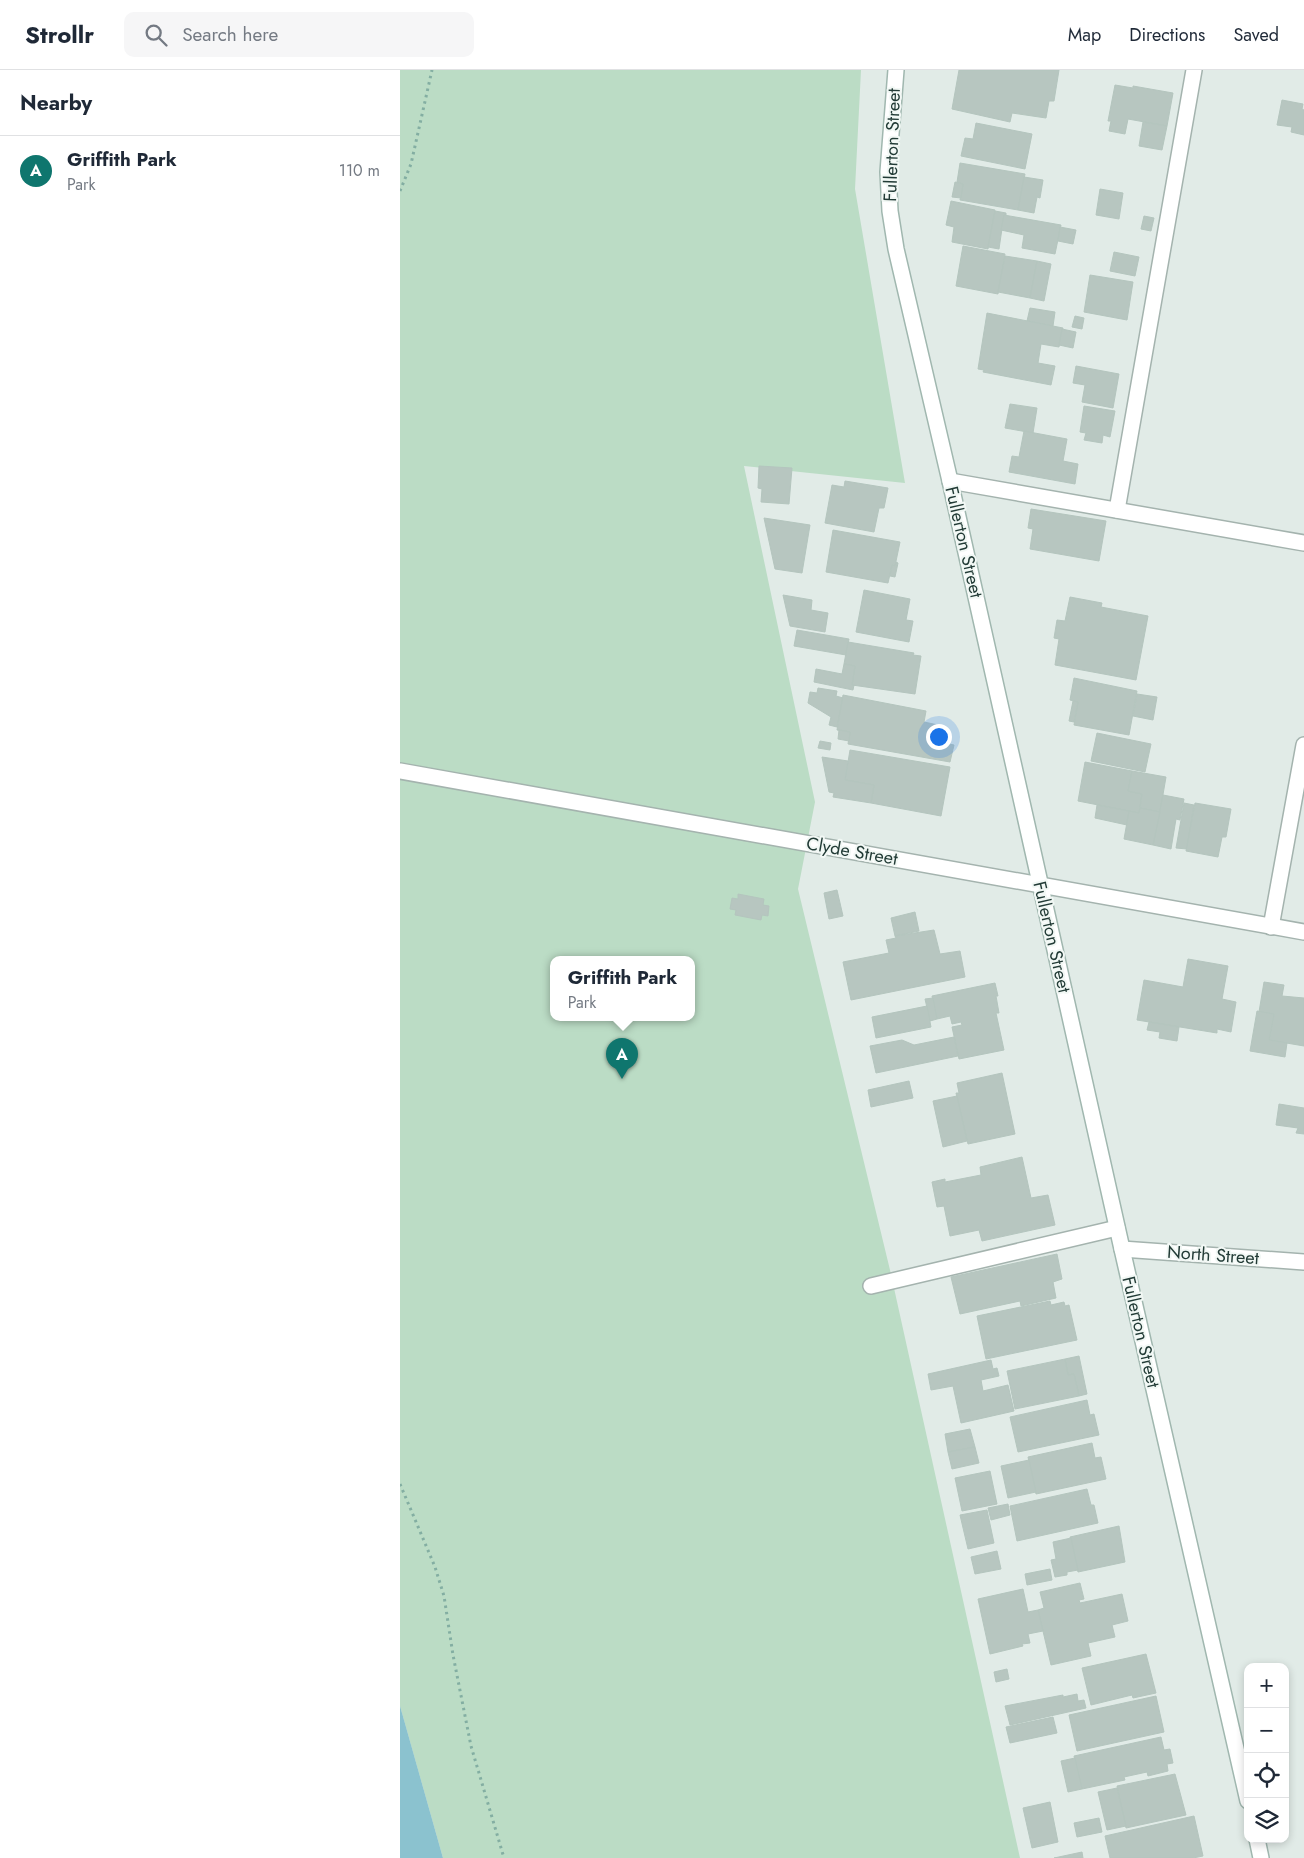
<!DOCTYPE html>
<meta charset="utf-8">
<style>
body{margin:0;font-family:Jost,sans-serif;background:#f6f6f7;color:#1f2937}
.controls{position:absolute;right:15px;bottom:15px;display:grid;overflow:hidden;border-radius:10px;box-shadow:0 2px 8px #0003}
.controls button{width:45px;height:45px;display:grid;place-items:center;padding:0;border:0;border-bottom:1px solid #e0e1e3;background:#fff;color:#1f2937;font:25px sans-serif}
.you{position:absolute;left:538px;top:666px;width:18px;height:18px;margin:-12px;border:4px solid #fff;border-radius:50%;background:#1a73e8;box-shadow:0 0 0 8px #1a73e833}
.badge{display:grid;place-items:center;width:32px;height:32px;border-radius:50%;background:#0f766e;color:#fff;font-size:16px;font-weight:700}
.pin{position:absolute;translate:-50% -41px;filter:drop-shadow(0 1px 2px #0008)}
.pin::after{content:'';position:absolute;top:26px;width:18px;height:15px;background:inherit;clip-path:polygon(0 0,100% 0,50% 100%)}
.popup{position:absolute;left:150px;top:886px;width:145px;height:65px;box-sizing:border-box;display:grid;place-content:center;border-radius:10px;background:#fff;filter:drop-shadow(0 1px 4px #0005);font-size:16px;white-space:nowrap;color:#747a83}
.popup b{font-size:19px;color:#1f2937}
.popup::after{content:'';position:absolute;left:50%;top:100%;margin-left:-10px;border:10px solid transparent;border-top-color:#fff}
.list{margin:0;padding:0;list-style:none}
h2{display:flex;justify-content:space-between;align-items:center;height:65px;margin:0;padding:0 20px;font-size:21px}
h2 small{font-size:16px;font-weight:400;color:#747a83}
.list li{display:grid;grid-template-columns:32px 1fr auto;gap:15px;align-items:center;box-sizing:border-box;height:70px;padding:0 20px;border-top:1px solid #e0e1e3}
.list b{display:block;font-size:19px;white-space:nowrap}
.list p{margin:0;font-size:16px;white-space:nowrap;color:#747a83}
.list em{font-size:16px;font-style:normal;color:#747a83}
.icon{flex:none;width:28px;height:28px;fill:none;stroke:currentColor;stroke-width:2;stroke-linecap:round;stroke-linejoin:round}
.map{position:relative;flex:none;width:904px;height:1788px;overflow:hidden}
header{display:flex;align-items:center;gap:30px;box-sizing:border-box;height:70px;padding:0 25px;background:#fff;border-bottom:1px solid #e0e1e3}
header strong{font-size:24px}
nav{display:flex;gap:28px;margin-inline-start:auto;font-size:18px}
.search{width:350px;height:45px;background:#f6f6f7;display:flex;align-items:center;gap:12px;box-sizing:border-box;padding:0 18px;border-radius:10px;color:#747a83;font-size:19px}
main{display:flex}
aside{flex:1;background:#fff}
.map>svg:first-child{display:block}
</style>
<header>
<strong>Strollr</strong>
<div class="search"><svg class="icon" aria-label="search" viewBox="0 0 24 24"><circle cx="10" cy="10" r="6"/><path d="M15 15l6 6"/></svg>Search here</div>
<nav><a>Map</a><a>Directions</a><a>Saved</a></nav>
</header>
<main>
<aside>
<h2>Nearby<small></small></h2>
<ul class="list">
<li><span class="badge">A</span><div><b>Griffith Park</b><p>Park</p></div><em>110 m</em></li>
</ul>
</aside>
<div class="map">
<svg width="904" height="1788" viewBox="0 0 904 1788">
<rect width="100%" height="100%" fill="#e1ebe7"/>
<path fill="#bbdcc5" fill-rule="evenodd" d="M0,0H461L455,119L505,413L344,396L415,732L398,819L490,1200L620,1788H43L0,1636ZM153,890H291V948H153Z"/>
<polygon fill="#8bc2cf" points="0,1636 4,1650 43,1788 0,1788"/>
<g fill="#b7c6c0" stroke="#b4c5be">
<polygon points="559,0 659,0 654,31 649,31 646,48 612,43 610,52 552,39"/>
<polygon points="715,15 733,18 733,16 773,23 767,56 728,49 725,64 709,61 711,51 708,51"/>
<polygon points="882,30 903,34 902,39 904,40 904,65 891,62 892,57 877,55"/>
<polygon points="743,52 767,56 762,80 739,76"/>
<polygon points="576,53 632,64 625,99 561,86 565,68 573,69"/>
<polygon points="560,93 625,104 618,140 560,130 563,114 557,112"/>
<polygon points="624,107 643,110 640,128 637,127 634,143 618,140"/>
<polygon points="555,112 563,114 561,128 552,127"/>
<polygon points="700,119 723,123 719,149 696,145"/>
<polygon points="551,131 595,140 588,179 552,172 554,157 546,155"/>
<polygon points="595,141 606,143 606,145 604,145 599,179 588,177"/>
<polygon points="604,145 661,155 655,184 622,178 624,165 601,160"/>
<polygon points="744,146 754,148 751,161 741,159"/>
<polygon points="660,157 676,160 673,174 658,171"/>
<polygon points="563,176 605,184 598,224 556,216"/>
<polygon points="714,182 739,187 735,206 710,201"/>
<polygon points="605,186 637,191 630,228 598,222"/>
<polygon points="637,191 651,194 644,231 630,228"/>
<polygon points="690,205 733,212 727,250 684,242"/>
<polygon points="630,238 655,242 653,256 627,251"/>
<polygon points="587,243 663,258 659,277 641,274 638,293 655,296 651,315 583,302 584,300 578,299"/>
<polygon points="675,246 684,248 682,259 672,257"/>
<polygon points="662,259 676,262 673,278 659,275"/>
<polygon points="676,296 719,304 713,338 682,332 685,315 673,313"/>
<polygon points="610,334 637,338 633,363 605,358"/>
<polygon points="684,336 715,341 710,367 703,365 702,373 684,370 686,363 680,362"/>
<polygon points="624,361 667,369 663,391 678,394 675,414 609,402 612,386 619,387"/>
<polygon points="359,396 392,398 389,434 361,432 362,419 358,418"/>
<polygon points="445,411 488,418 484,438 479,438 474,462 425,453 432,415 444,417"/>
<polygon points="631,439 706,451 699,491 630,479 633,459 628,458"/>
<polygon points="364,448 410,455 402,503 375,499"/>
<polygon points="433,460 500,472 495,496 492,495 488,513 426,502"/>
<polygon points="496,492 498,493 495,507 490,506 492,495 495,496"/>
<polygon points="464,520 510,529 506,550 513,551 509,572 456,562"/>
<polygon points="383,525 412,530 411,540 428,543 425,562 390,556"/>
<polygon points="670,527 702,533 701,537 748,546 736,610 655,595 659,569 654,568 657,550 665,551"/>
<polygon points="397,560 449,569 446,585 394,576"/>
<polygon points="448,572 514,583 513,585 521,586 515,624 452,615 455,596 444,594"/>
<polygon points="444,594 455,596 452,615 454,615 453,620 414,612 416,599 442,604"/>
<polygon points="674,608 737,621 729,665 674,655 678,632 670,630"/>
<polygon points="418,618 437,621 436,626 443,628 437,657 429,655 431,647 408,633 410,622 417,623"/>
<polygon points="737,624 757,627 753,650 733,646"/>
<polygon points="443,625 526,641 524,652 538,655 535,671 554,675 550,692 448,674 450,662 437,660"/>
<polygon points="673,631 678,632 674,652 669,651"/>
<polygon points="439,660 450,662 449,671 438,669"/>
<polygon points="697,663 751,674 745,702 691,691"/>
<polygon points="420,671 431,673 430,680 418,678"/>
<polygon points="450,680 550,697 541,746 471,733 474,715 445,710"/>
<polygon points="422,687 448,691 445,710 474,715 471,733 433,727 434,723 429,722"/>
<polygon points="685,692 732,701 728,721 742,724 739,743 678,731"/>
<polygon points="732,701 766,707 760,742 740,738 742,724 728,721"/>
<polygon points="763,725 784,729 780,750 776,749 771,779 753,775"/>
<polygon points="784,733 794,735 787,779 776,778"/>
<polygon points="795,733 831,739 826,767 822,767 818,787 786,781"/>
<polygon points="697,735 729,741 727,755 695,748"/>
<polygon points="740,738 760,742 753,775 724,769 729,741 739,743"/>
<polygon points="437,820 443,846 429,849 424,823"/>
<polygon points="338,824 364,829 363,835 369,836 368,846 362,845 361,850 335,845 336,840 330,839 332,828 338,829"/>
<polygon points="515,842 519,861 495,866 491,848"/>
<polygon points="534,860 540,884 560,881 565,907 451,930 443,892 489,883 486,870 496,868 495,866"/>
<polygon points="788,889 828,896 822,929 836,932 831,962 817,959 817,963 737,950 744,910 783,917"/>
<polygon points="864,912 884,915 882,926 904,928 904,976 869,970 874,944 859,942"/>
<polygon points="595,913 598,926 596,926 599,943 596,943 604,980 559,989 552,957 562,955 561,952 552,954 550,946 537,949 532,926"/>
<polygon points="533,928 537,949 530,951 525,929"/>
<polygon points="527,936 531,957 476,968 472,947"/>
<polygon points="857,941 874,944 869,970 887,973 885,987 850,981"/>
<polygon points="749,952 779,957 777,971 759,968 760,962 747,960"/>
<polygon points="554,967 558,986 476,1003 470,976 502,970 514,975"/>
<polygon points="602,1003 615,1064 568,1074 556,1023 559,1023 557,1013"/>
<polygon points="509,1011 513,1028 471,1037 468,1020"/>
<polygon points="557,1026 567,1071 543,1077 533,1031"/>
<polygon points="879,1034 904,1038 904,1064 896,1063 898,1058 876,1055"/>
<polygon points="622,1087 631,1128 648,1125 655,1155 582,1171 579,1160 550,1166 544,1136 537,1137 532,1112 545,1109 545,1112 581,1105 580,1097"/>
<polygon points="657,1184 662,1209 653,1212 656,1228 621,1236 620,1231 560,1244 551,1207"/>
<polygon points="650,1231 651,1235 664,1232 665,1236 669,1235 677,1270 586,1289 577,1246"/>
<polygon points="679,1286 687,1324 679,1326 674,1304 668,1305 665,1289"/>
<polygon points="665,1289 668,1305 674,1304 679,1326 615,1339 607,1301"/>
<polygon points="591,1290 593,1299 597,1298 599,1306 581,1310 583,1321 608,1315 614,1341 561,1353 553,1316 531,1320 528,1304"/>
<polygon points="687,1330 690,1345 694,1344 699,1365 618,1382 610,1347"/>
<polygon points="570,1359 575,1377 548,1382 545,1364"/>
<polygon points="692,1373 695,1388 701,1387 706,1409 636,1424 628,1387"/>
<polygon points="575,1377 579,1393 552,1399 548,1382"/>
<polygon points="629,1390 636,1422 608,1428 601,1396"/>
<polygon points="590,1401 597,1434 562,1441 555,1408"/>
<polygon points="687,1419 691,1435 694,1435 698,1453 617,1471 610,1436"/>
<polygon points="608,1434 610,1445 591,1450 588,1438"/>
<polygon points="587,1440 594,1473 568,1479 560,1445"/>
<polygon points="719,1456 725,1492 678,1502 670,1467"/>
<polygon points="671,1468 678,1500 667,1502 667,1505 655,1507 651,1490 656,1489 653,1472"/>
<polygon points="597,1481 601,1499 575,1504 571,1487"/>
<polygon points="650,1499 652,1510 627,1515 625,1504"/>
<polygon points="680,1513 684,1529 679,1530 680,1533 722,1524 728,1551 712,1555 715,1567 688,1573 691,1586 651,1595 638,1540 644,1538 640,1522"/>
<polygon points="623,1519 628,1542 638,1540 643,1561 628,1564 630,1573 622,1574 623,1576 590,1584 578,1529"/>
<polygon points="746,1584 756,1623 733,1628 732,1625 691,1635 682,1598"/>
<polygon points="607,1599 609,1609 596,1612 594,1602"/>
<polygon points="677,1624 678,1631 684,1630 686,1638 610,1655 605,1636 663,1625 663,1627"/>
<polygon points="756,1626 764,1662 677,1681 669,1645"/>
<polygon points="653,1647 657,1663 610,1673 606,1657"/>
<polygon points="761,1667 764,1680 770,1679 773,1693 767,1694 768,1701 748,1706 747,1702 724,1707 725,1710 682,1719 674,1686"/>
<polygon points="675,1688 682,1719 668,1722 661,1691"/>
<polygon points="775,1704 786,1745 726,1758 717,1716"/>
<polygon points="717,1718 726,1756 707,1760 698,1722"/>
<polygon points="650,1732 658,1772 632,1778 623,1738"/>
<polygon points="794,1746 803,1786 793,1788 710,1788 705,1766"/>
<polygon points="699,1748 702,1762 677,1767 674,1753"/>
<polygon points="682,1782 683,1788 654,1788"/>
</g>
<g fill="none" stroke-linecap="round" stroke-linejoin="round">
<defs>
<g id="service">
<polyline points="550,411 904,473"/>
<polyline points="717,440 794,0"/>
<polyline points="471,1216 717,1158"/>
</g>
<g id="minor">
<polyline points="0,701 904,862"/>
<polyline points="871,857 904,675"/>
<polyline points="722,1179 904,1192"/>
</g>
<g id="secondary">
<polyline points="496,0 488,102 490,141 496,179 550,411 722,1179 848,1731"/>
<polyline points="857,1769 861,1788"/>
</g>
</defs>
<use href="#service" stroke="#a4b3ae" stroke-width="18"/>
<use href="#minor" stroke="#a4b3ae" stroke-width="18"/>
<use href="#secondary" stroke="#a0b7af" stroke-width="18"/>
<g stroke="#83aea2" stroke-width="3" stroke-dasharray="2.5 4" stroke-linecap="butt">
<polyline points="0,121 11,94 32,0"/>
<polyline points="0,1414 35,1497 44,1526 53,1585 71,1676 104,1788"/>
</g>
<use href="#service" stroke="#fff" stroke-width="15"/>
<use href="#minor" stroke="#fff" stroke-width="15"/>
<use href="#secondary" stroke="#fff" stroke-width="15"/>
</g>
<g text-anchor="middle" dominant-baseline="central" stroke-width="4" stroke-linejoin="round" paint-order="stroke">
<g font-size="18" fill="#223b36" stroke="#f2f8f5">
<text transform="translate(492 75) rotate(-88)">Fullerton Street</text>
<text transform="translate(564 472) rotate(77)">Fullerton Street</text>
<text transform="translate(452 781) rotate(10)">Clyde Street</text>
<text transform="translate(652 867) rotate(77)">Fullerton Street</text>
<text transform="translate(813 1185) rotate(4)">North Street</text>
<text transform="translate(741 1262) rotate(77)">Fullerton Street</text>
</g>
</g>
</svg>
<div class="controls">
<button>+</button>
<button>−</button>
<button><svg class="icon" aria-label="locate" viewBox="0 0 24 24"><circle cx="12" cy="12" r="6"/><path d="M12 2v4M12 18v4M2 12h4M18 12h4"/></svg></button>
<button><svg class="icon" aria-label="layers" viewBox="0 0 24 24"><path d="M12 4l9 5-9 5-9-5zM3 14l9 5 9-5"/></svg></button>
</div>
<div class="you"></div>
<div class="pin badge" style="left:222px;top:1009px">A</div>
<div class="popup"><b>Griffith Park</b>Park</div>
</div>
</main>
